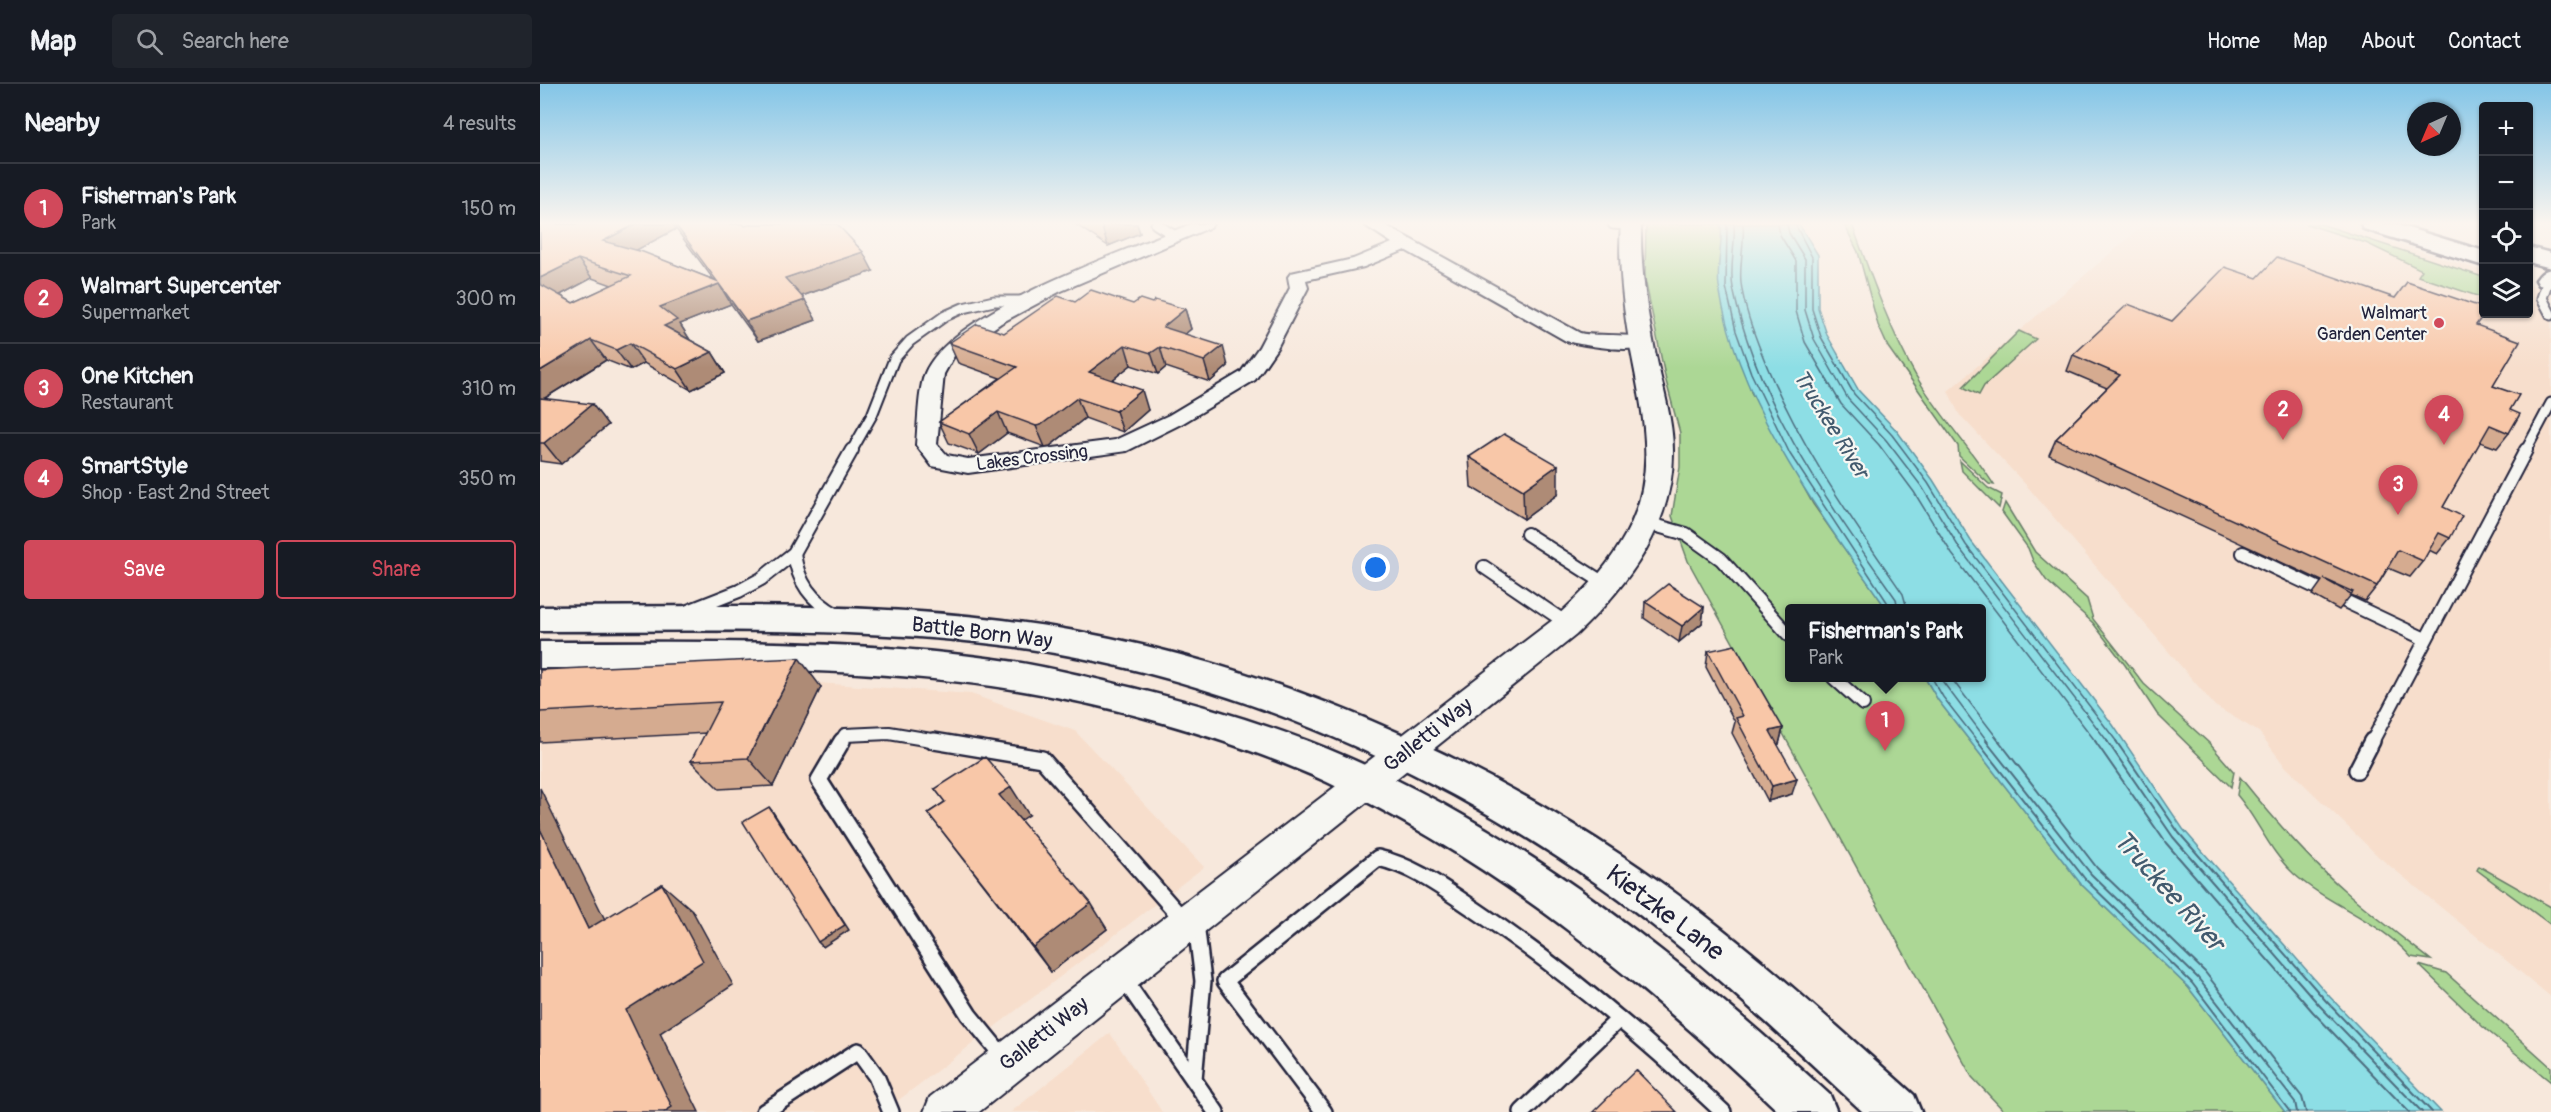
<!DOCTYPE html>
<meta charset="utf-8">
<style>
body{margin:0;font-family:Pangolin,sans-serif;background:#20242c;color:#f1f3f6}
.controls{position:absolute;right:18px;top:18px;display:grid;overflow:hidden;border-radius:6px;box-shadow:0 2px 4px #0004}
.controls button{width:54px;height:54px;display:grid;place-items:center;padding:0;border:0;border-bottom:2px solid #363941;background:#171b24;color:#f1f3f6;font:30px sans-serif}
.compass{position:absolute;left:1867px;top:18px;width:54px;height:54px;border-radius:50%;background:#171b24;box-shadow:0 2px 4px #0004;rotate:224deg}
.you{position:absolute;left:836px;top:484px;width:21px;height:21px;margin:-15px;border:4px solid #fff;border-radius:50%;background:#1a73e8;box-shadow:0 0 0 9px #1a73e833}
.badge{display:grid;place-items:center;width:39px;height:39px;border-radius:50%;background:#d1495b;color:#fff;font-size:20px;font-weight:700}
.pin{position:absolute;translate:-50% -50px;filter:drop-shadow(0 2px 3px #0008)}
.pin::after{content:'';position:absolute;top:32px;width:21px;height:18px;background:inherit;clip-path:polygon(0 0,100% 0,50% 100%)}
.popup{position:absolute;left:1245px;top:520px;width:201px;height:78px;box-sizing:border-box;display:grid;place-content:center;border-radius:6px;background:#171b24;filter:drop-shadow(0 2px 4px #0005);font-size:20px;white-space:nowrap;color:#9ea1a6}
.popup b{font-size:22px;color:#f1f3f6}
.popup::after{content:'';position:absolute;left:50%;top:100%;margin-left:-12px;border:12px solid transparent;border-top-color:#171b24}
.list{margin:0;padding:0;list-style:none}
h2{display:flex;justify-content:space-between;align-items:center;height:78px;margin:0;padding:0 24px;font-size:26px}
h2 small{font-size:20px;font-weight:400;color:#9ea1a6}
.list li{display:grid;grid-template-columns:39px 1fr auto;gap:18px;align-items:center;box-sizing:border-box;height:90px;padding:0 24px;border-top:2px solid #363941}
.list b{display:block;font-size:22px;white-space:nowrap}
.list p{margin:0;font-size:20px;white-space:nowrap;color:#9ea1a6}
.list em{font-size:20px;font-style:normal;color:#9ea1a6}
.actions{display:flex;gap:12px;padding:18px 24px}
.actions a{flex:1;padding:14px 0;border:2px solid #d1495b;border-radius:6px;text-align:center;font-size:21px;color:#d1495b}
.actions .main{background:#d1495b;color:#fff}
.icon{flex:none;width:33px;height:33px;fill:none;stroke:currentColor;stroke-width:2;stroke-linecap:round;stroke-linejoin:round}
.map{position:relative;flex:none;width:2011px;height:1028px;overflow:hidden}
header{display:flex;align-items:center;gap:36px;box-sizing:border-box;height:84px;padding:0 30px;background:#171b24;border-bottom:2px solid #363941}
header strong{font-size:28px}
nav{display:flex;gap:33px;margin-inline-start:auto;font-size:21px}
.search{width:420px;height:54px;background:#20242c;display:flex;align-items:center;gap:15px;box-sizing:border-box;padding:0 21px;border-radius:6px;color:#9ea1a6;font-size:22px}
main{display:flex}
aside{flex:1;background:#171b24}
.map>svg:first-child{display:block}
</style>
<header>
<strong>Map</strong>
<div class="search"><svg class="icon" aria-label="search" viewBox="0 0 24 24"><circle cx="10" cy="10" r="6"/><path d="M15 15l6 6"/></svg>Search here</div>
<nav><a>Home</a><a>Map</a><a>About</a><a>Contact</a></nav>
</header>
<main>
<aside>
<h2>Nearby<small>4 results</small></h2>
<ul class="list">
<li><span class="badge">1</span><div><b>Fisherman's Park</b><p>Park</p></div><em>150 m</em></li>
<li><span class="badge">2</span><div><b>Walmart Supercenter</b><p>Supermarket</p></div><em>300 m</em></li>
<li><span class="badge">3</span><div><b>One Kitchen</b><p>Restaurant</p></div><em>310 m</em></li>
<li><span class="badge">4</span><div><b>SmartStyle</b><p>Shop · East 2nd Street</p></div><em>350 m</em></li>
</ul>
<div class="actions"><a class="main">Save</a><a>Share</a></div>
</aside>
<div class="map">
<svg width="2011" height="1028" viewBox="0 0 2011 1028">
<rect width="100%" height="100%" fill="#f7e8dc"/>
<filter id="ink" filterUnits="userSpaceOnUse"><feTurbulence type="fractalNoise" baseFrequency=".0167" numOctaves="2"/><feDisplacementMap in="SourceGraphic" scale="12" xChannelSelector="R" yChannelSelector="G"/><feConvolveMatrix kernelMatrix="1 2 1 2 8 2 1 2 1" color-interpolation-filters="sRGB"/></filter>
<g filter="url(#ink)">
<g fill="#f7decc">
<polygon points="1605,140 1795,140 1943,187 1944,230 1988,230 1989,201 2011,208 2011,913 1839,773 1744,681 1719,648 1675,622 1487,402 1419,330 1408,307"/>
<polygon points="278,599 431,610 535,647 664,783 343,1028 0,1028 0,615"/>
<polygon points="570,949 622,1028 471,1028"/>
</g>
<g fill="#acd795" stroke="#677c68" stroke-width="1.5">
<polygon points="1106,140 1181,140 1183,159 1179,179 1211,308 1273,420 1346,524 1249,524 1249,594 1385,594 1398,616 1541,800 1648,903 1745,1028 1465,1028 1432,993 1148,477 1132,432 1140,383 1140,349 1126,297 1105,195"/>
<path d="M1304,140H1312C1331,192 1349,244 1376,292C1399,331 1430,363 1454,401L1449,400L1419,372L1418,362L1348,263L1338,241L1318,168Z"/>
<polygon points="1766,140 1781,140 1943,193 1943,214 1878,192 1882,186 1826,159"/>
<polygon points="1479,247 1496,255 1444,302 1439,311 1423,303"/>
<polygon points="1420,377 1448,404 1462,411 1459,424 1422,387"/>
<polygon points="1465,419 1495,468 1547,515 1553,535 1604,600 1669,659 1694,688 1691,703 1617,630 1585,581 1553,539 1506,496 1493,477 1488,464 1462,428"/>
<path d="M1700,693C1732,733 1766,773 1804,806C1832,831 1862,853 1891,876L1871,873C1839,836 1790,822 1754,790C1729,767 1718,736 1697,711Z"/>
<polygon points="1939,782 2011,823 2011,841 1937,786"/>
<polygon points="1879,881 1906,889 2011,983 2011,998 1943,943"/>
</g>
<path fill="#8ddee5" stroke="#6293a1" stroke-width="1.5" d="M1181,140H1259L1278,171V224L1287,251L1319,307L1357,347L1393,396L1431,457L1573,641L1643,745L1790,913L1901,1028H1745L1648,903L1541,800L1398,616L1385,594H1441V524H1346C1280,430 1197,319 1179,203C1176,182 1183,161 1181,140Z"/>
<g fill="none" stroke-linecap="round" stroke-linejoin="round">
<g stroke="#4d6d7f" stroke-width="1.5">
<polyline points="1187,140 1186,203 1196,247 1211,289 1250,370 1351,524"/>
<path d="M1194,140C1196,161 1189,183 1193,204C1217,321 1289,419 1356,515L1358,524"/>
<path d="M1203,140C1205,160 1199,180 1201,199C1204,223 1213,247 1222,270C1256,357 1310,433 1363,510L1367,524"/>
<polyline points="1238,140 1240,151 1256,177 1256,227 1265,258 1301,320 1339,361 1374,408 1412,470 1556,658"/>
<polyline points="1247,140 1249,149 1265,175 1265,226 1274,255 1308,315 1346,356 1382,403 1420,465 1568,658"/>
<polyline points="1255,140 1272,173 1272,225 1281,253 1314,310 1352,351 1388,399 1426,461 1577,658"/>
<polyline points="1392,594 1403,613 1438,658"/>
<polyline points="1400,594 1448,658"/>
<polyline points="1411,594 1460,658"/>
</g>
<g stroke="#4d6d7f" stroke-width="2">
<polyline points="1437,657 1545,795 1652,899 1750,1028"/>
<polyline points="1446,657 1551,790 1658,894 1755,1018 1757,1028"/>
<polyline points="1459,657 1557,784 1665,888 1762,1013 1766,1028"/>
<polyline points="1555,657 1626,759 1773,928 1869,1028"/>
<polyline points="1567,657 1633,753 1780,922 1882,1028"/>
<polyline points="1576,657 1639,749 1786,917 1892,1028"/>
</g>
<defs>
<g id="service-far2">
<polyline points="616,140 635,152"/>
<polyline points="1073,140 1091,141"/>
<polyline points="2008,196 2002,214 2011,231"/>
<polyline points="311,368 332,331 354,275 370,257 405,232 423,224 454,217 487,217"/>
<polyline points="1985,368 2011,319"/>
</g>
<g id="service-far1">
<polyline points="1107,439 1146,450 1181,475 1249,551"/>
<polyline points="987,450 1067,501"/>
<path d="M254,469C258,499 271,516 297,531"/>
<polyline points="1703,469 1885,555"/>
<polyline points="944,483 1028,540"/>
<polyline points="148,527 199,507 221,495 254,469 312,366"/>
<polyline points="1294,594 1323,620"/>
<polyline points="301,658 305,651 349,649 403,658"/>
<polyline points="1832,658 1986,366"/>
</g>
<g id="service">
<polyline points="302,657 279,696 429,931 465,975"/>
<polyline points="394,657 502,675 645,838"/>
<polyline points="1817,686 1832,657"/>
<polyline points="583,894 676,1028"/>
<polyline points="654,995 663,897 656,839"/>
<polyline points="224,1028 318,967 336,992 351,1028"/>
<path d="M784,1028L685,897L838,774C874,782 904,805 934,825C1024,885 1105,954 1183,1028"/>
<polyline points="982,1028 1079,935"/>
</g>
<path id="minor" d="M651,140H673L671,143L519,208L461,239L414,272L404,290L397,360L407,371L428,375L575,356L629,331L701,288L719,263L750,204L748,193L751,189L813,175L852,159L823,140H843L1040,249C1055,253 1104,248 1110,258C1101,272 1042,261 1026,257L865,166L824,183L766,196L768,204L737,264L715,296L643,339L587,367L428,389L392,382L376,361C378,341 378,306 385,289C411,226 588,166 651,140Z"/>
<path id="tertiary" d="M1081,140H1101C1100,188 1108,234 1118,281C1124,308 1133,338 1133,366C1134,442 1088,501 1036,551L439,1028H384L390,1013L1014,535C1039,512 1063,489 1080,460C1121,395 1103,332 1090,262C1083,222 1078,181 1081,140Z"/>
<g id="secondary">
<polygon points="1821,140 1855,140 1944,167 1944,182 1824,145"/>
<polygon points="1988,163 2011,169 2011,184 1988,178"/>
<path d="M175,522C271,522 367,524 463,536C683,563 900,651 1084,773C1188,842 1281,928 1374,1011L1381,1028H1323C1237,948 1152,866 1056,799C881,677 674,588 462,561C308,542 154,547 0,547V523Z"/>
<path d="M0,558C151,558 304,554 454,575C501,581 547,593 593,604C667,622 740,644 809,674C989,752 1146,879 1290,1011L1297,1028H1239C1104,899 956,778 787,698C689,653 558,617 452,602C303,581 150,585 0,584Z"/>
</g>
<path id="motorway" d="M2011,185V203L1999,201L1996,196C2001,189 2003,187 2011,185Z"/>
</defs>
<use href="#service-far2" stroke="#22223b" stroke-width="13"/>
<use href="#service-far1" stroke="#22223b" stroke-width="16"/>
<use href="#service" stroke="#22223b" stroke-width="20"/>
<use href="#minor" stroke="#22223b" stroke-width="4"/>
<use href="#tertiary" stroke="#22223b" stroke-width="4"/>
<use href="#secondary" stroke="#22223b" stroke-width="5"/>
<use href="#motorway" stroke="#22223b" stroke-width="5"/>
<use href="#service-far2" stroke="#f6f6f2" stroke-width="9"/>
<use href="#service-far1" stroke="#f6f6f2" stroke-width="12"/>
<use href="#service" stroke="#f6f6f2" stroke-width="15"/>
<use href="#minor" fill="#f6f6f2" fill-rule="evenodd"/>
<use href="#tertiary" fill="#f6f6f2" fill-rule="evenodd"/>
<use href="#secondary" fill="#f6f6f2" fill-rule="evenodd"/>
<use href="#motorway" fill="#f6f6f2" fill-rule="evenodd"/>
</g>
<g fill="#d5ab90" stroke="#22223b" stroke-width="1.5" fill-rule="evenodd">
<path d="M0,140H203L205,142L333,187L262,212L276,236L218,257L191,220L140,240L150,256L172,268L185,289L151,306L104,279L91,286L66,276L5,314L68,341L21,380L0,377ZM136,145L174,196L96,166ZM52,194L72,201L33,219L20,211Z"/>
<polygon points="535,140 597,140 600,149 568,162"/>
<polygon points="1717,194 1936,241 1953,302 1970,326 1969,349 1957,364 1940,358 1903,423 1910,454 1897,470 1889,466 1883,477 1870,493 1848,484 1837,502 1825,517 1811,511 1799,526 1772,511 1782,497 1509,371 1516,355 1567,304 1527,287 1533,271 1632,237"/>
<polygon points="535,218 593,220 612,219 645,225 651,245 645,250 688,282 670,298 626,283 618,290 591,281 572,296 608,326 583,348 545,334 510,362 505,363 467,349 439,370 409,359 399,338 460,294 418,279 409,259 464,249"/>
<polygon points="929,373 1018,410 984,435 931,403"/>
<polygon points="1105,518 1164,523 1162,539 1139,558 1104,534"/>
<polygon points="1168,567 1243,644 1239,660 1237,660 1252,710 1228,717 1192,649 1195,638 1166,583"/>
<polygon points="0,586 281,603 233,702 179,705 151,677 166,649 0,658"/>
<polygon points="395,705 489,731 480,736 567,845 511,888 388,729 405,718"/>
</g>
<g fill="#ae8b76" stroke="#22223b" stroke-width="1.5">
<polygon points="96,140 133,140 136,145 76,177 63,157"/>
<polygon points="561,140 597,140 600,149 568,162"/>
<polygon points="323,168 333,187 256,214 245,194"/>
<polygon points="38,175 52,194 9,217 0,205 0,194"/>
<polygon points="179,200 191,220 140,240 150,256 124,242 120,223"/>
<polygon points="265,216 276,236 218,257 206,237"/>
<polygon points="645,225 651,245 629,263 623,243"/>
<polygon points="51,256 66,276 0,317 0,287"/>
<polygon points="90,259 104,279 91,286 76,266"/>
<polygon points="585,261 591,281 557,308 549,288"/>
<polygon points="683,262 688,282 670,298 664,277"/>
<polygon points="620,263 626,283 618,290 611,269"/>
<polygon points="172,268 185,289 151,306 137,285"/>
<polygon points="602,306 608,326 583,348 576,327"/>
<polygon points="537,314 545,334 510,362 505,363 496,342"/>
<polygon points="52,320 68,341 21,380 4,359"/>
<polygon points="458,328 467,349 439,370 429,350"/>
<polygon points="1018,381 1018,410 984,435 983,406"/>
<polygon points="1164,523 1162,539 1139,558 1142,542"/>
<polygon points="259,574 281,603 233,702 208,674"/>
<polygon points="1243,644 1239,660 1226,663 1230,647"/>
<polygon points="1257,695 1252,710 1228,717 1232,702"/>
<polygon points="471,703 489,731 477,739 459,711"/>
<polygon points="0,704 82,870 48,845 0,745"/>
<polygon points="229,723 233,728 309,846 283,863 278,858"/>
<polygon points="122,800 152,826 193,901 120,949 159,1028 124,1028 86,926"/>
<polygon points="551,819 567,845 511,888 493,863"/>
</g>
<g fill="#f8c7a8" stroke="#22223b" stroke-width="1.5">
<polygon points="0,140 96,140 63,157 103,168 177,197 135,140 203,140 205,142 212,140 297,140 323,168 245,194 265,216 206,237 179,200 120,223 137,236 124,242 172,268 137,285 90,259 76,266 51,256 0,287 0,200 33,219 91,192 38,175 0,194"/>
<polygon points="1737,173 1855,214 1867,198 1944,224 1944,230 1936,241 1980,257 1953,302 1979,311 1970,326 1980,330 1969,349 1950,341 1903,423 1922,432 1910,454 1899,449 1883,477 1858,466 1837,502 1516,355 1580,291 1533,271 1588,220 1632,237 1685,183 1717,194"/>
<polygon points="551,206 593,220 600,215 612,219 615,216 645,225 623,243 683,262 664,277 620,263 611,269 585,261 549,288 602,306 576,327 537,314 501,341 496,342 458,328 429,350 399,338 477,283 409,259 437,240 464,249 518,212 535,218"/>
<polygon points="0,314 52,320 4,359 0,359"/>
<polygon points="964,350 1018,381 983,406 929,373"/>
<polygon points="1784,495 1813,508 1811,510"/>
<polygon points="1128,500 1164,523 1142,542 1105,518"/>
<polygon points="1195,561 1243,644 1230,647 1257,695 1232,702 1196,634 1203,632 1168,567"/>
<polygon points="259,574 208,674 151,677 181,618 0,628 0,586"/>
<polygon points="445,673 471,703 459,711 551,819 493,863 388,729 405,718 395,705"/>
<polygon points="229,723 305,841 278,858 203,738"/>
<polygon points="0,745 48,845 122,800 163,877 86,926 132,1023 124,1028 0,1028"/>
<polygon points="1096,986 1137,1028 1053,1028"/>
</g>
</g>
<linearGradient id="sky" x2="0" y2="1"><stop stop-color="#83c5e7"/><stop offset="0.49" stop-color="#fbf5ef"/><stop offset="1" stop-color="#fbf5ef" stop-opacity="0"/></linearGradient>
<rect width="2011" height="284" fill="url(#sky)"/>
<circle fill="#d1495b" stroke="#f6f6f2" stroke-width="2" cx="1899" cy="239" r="6"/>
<g text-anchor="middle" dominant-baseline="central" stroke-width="4.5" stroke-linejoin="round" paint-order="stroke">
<g font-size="18" fill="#22223b" stroke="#f6f6f2" text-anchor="end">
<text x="1887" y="229">Walmart<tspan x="1887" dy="21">Garden Center</tspan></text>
</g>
<g font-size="18" fill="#22223b" stroke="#f6f6f2">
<text transform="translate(492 374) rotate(-7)">Lakes Crossing</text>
</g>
<g font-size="21" fill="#22223b" stroke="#f6f6f2">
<text transform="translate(442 549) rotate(7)">Battle Born Way</text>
<text transform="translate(888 651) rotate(-38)">Galletti Way</text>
<text transform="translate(504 950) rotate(-38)">Galletti Way</text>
</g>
<g font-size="22" font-style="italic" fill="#425a6e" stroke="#f6f6f2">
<text transform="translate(1291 340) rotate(58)">Truckee River</text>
</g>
<g font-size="26" fill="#22223b" stroke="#f6f6f2">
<text transform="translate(1125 829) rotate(37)">Kietzke Lane</text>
</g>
<g font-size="27" font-style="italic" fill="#425a6e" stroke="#f6f6f2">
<text transform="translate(1629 807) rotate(48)">Truckee River</text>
</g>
</g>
</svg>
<div class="controls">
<button>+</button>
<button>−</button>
<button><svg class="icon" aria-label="locate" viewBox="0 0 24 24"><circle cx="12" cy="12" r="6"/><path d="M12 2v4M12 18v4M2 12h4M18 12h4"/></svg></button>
<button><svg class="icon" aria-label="layers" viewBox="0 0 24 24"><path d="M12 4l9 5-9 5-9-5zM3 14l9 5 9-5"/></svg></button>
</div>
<svg class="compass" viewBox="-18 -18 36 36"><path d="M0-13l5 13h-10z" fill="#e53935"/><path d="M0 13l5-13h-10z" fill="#9ea1a6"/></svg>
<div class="you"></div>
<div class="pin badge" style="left:1345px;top:667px">1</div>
<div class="popup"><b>Fisherman's Park</b>Park</div>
<div class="pin badge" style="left:1743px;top:356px">2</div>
<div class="pin badge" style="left:1858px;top:431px">3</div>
<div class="pin badge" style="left:1904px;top:361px">4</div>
</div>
</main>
